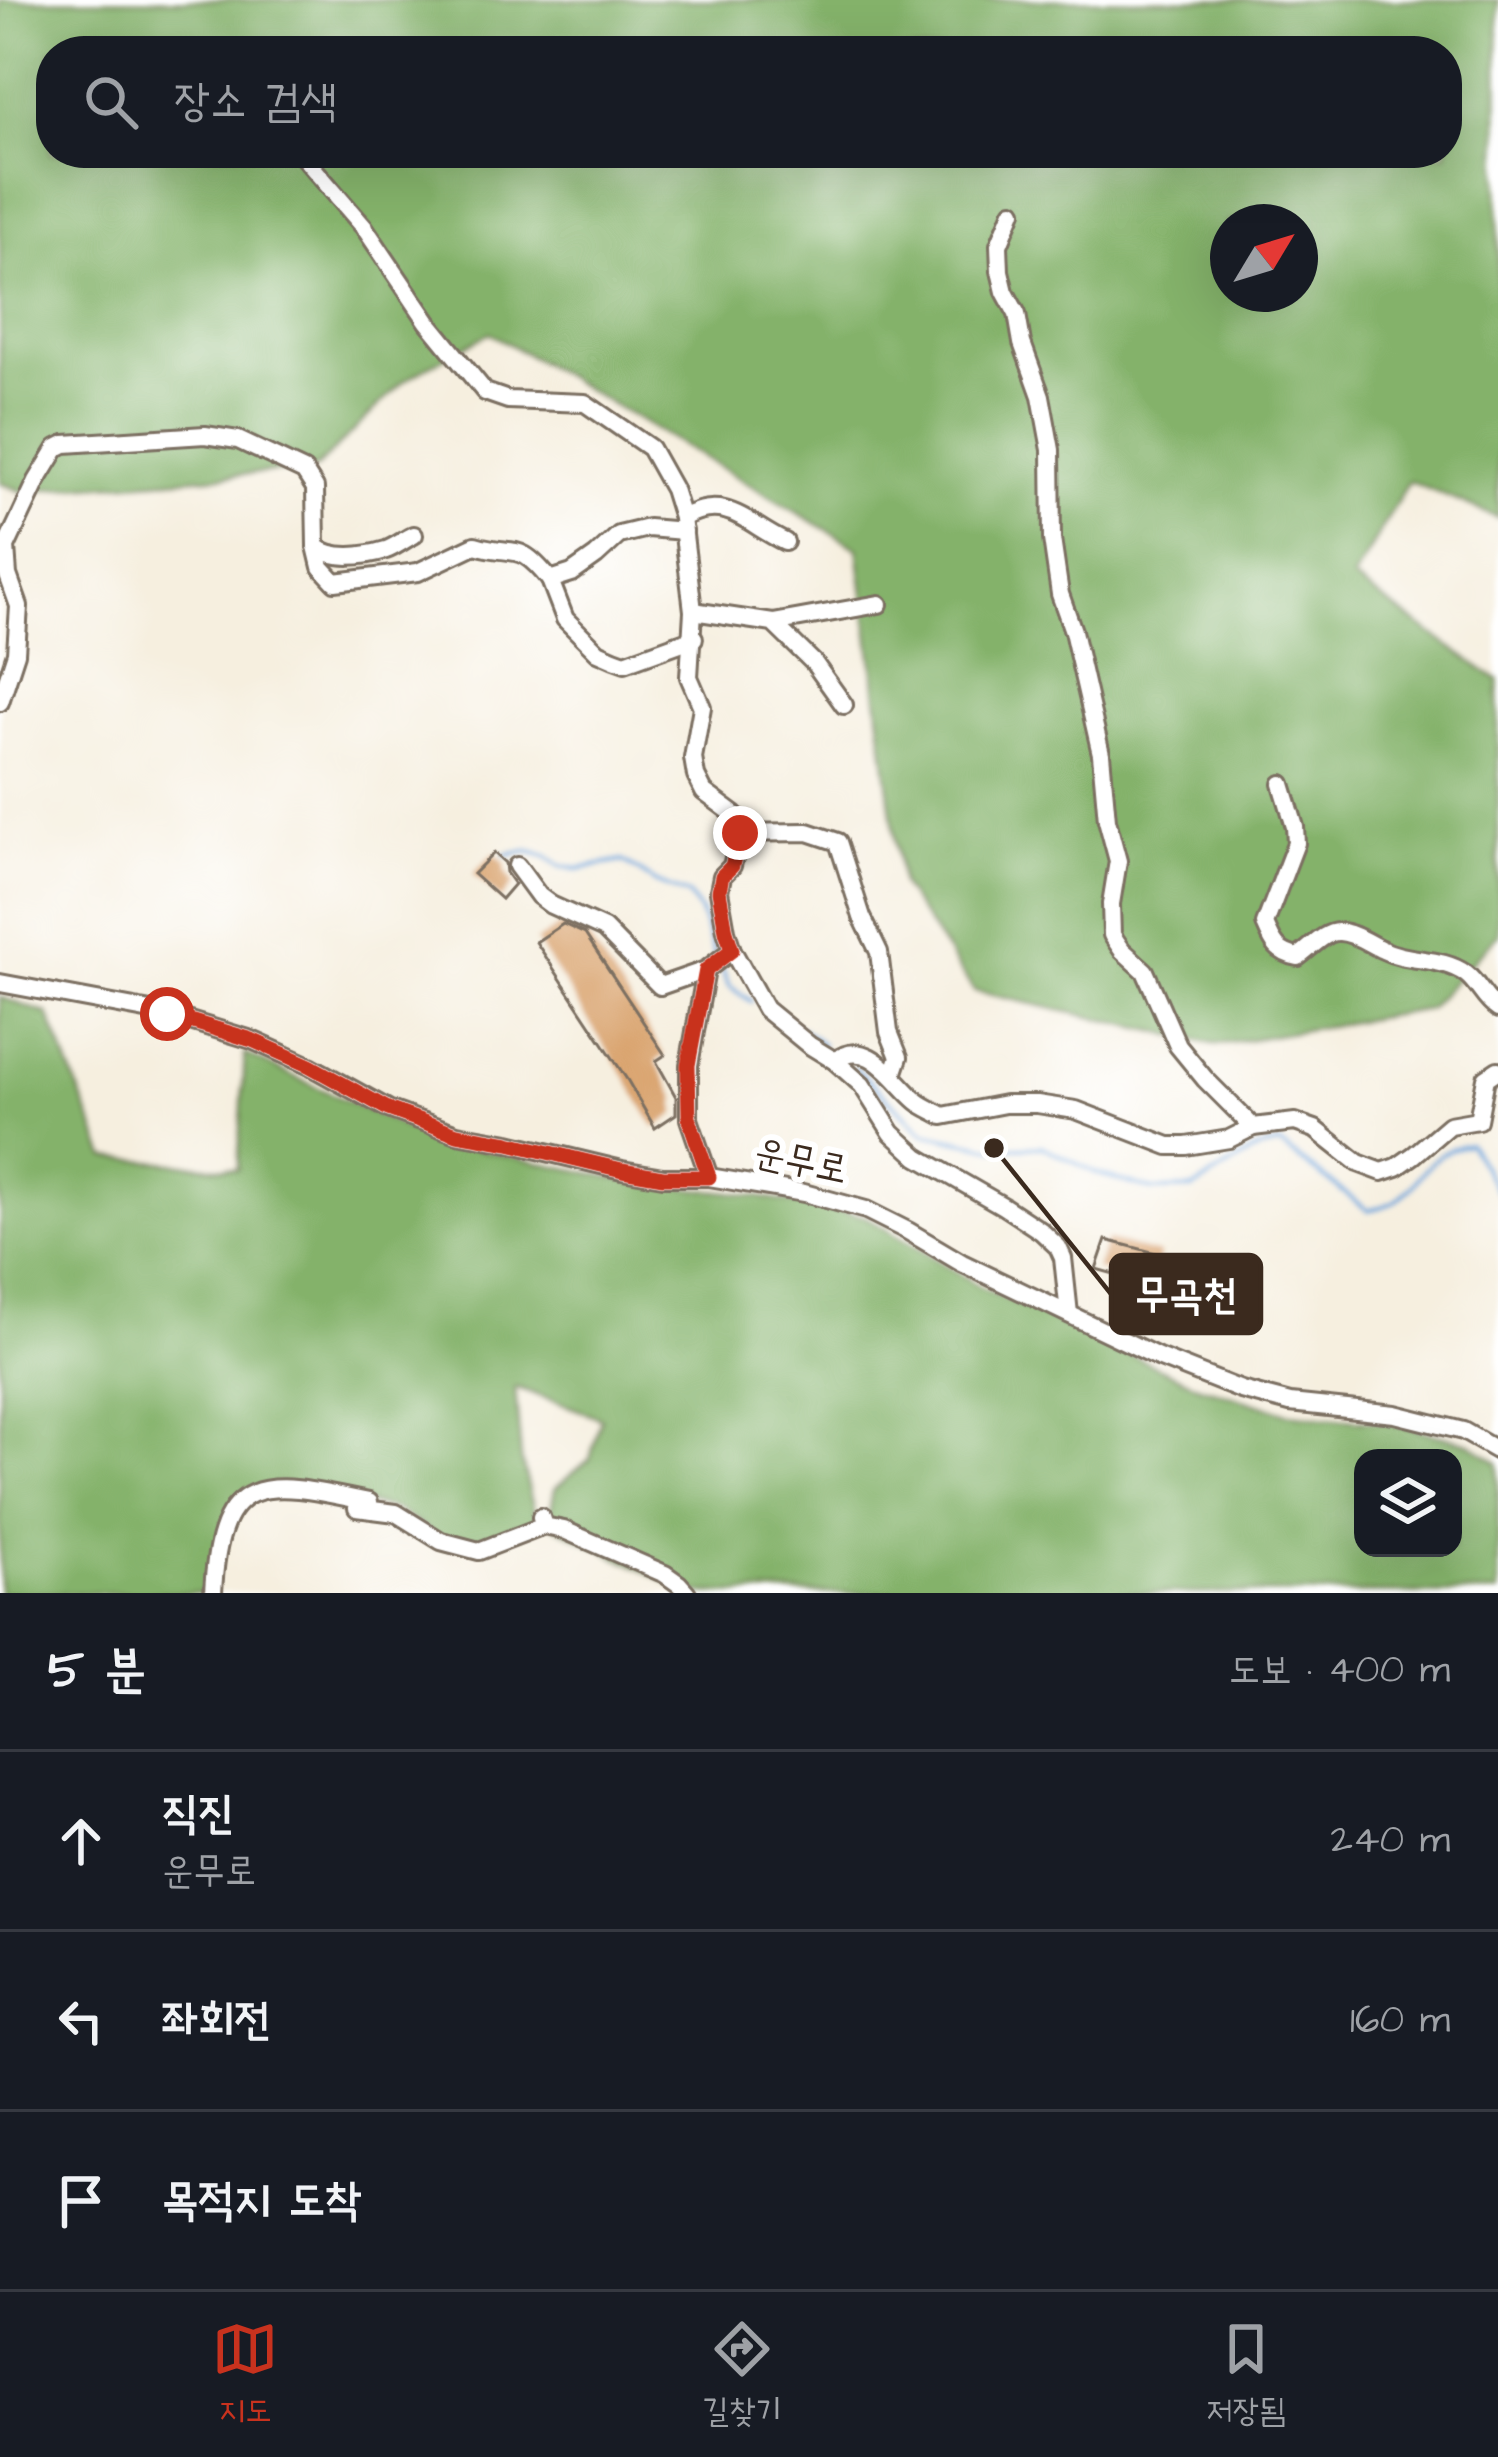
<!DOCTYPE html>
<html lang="ko">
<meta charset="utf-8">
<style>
body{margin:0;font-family:"Architects Daughter","Poor Story",sans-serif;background:#20242c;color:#f1f3f6}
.controls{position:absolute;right:36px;bottom:36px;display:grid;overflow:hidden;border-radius:24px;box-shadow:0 12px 48px #0002}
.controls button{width:108px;height:108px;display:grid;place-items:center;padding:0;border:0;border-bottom:3px solid #363941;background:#171b24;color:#f1f3f6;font:60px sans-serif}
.compass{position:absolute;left:1210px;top:204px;width:108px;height:108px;border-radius:50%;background:#171b24;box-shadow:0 12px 48px #0002;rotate:52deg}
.stop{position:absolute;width:36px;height:36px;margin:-27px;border:9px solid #c8321e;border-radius:50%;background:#fff}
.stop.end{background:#c8321e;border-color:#fff;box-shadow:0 3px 12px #0008}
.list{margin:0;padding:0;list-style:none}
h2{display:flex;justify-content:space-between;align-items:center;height:156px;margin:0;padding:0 48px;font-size:51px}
h2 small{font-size:39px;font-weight:400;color:#9ea1a6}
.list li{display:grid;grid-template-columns:78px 1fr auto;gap:36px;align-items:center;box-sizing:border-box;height:180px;padding:0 48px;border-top:3px solid #363941}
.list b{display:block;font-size:45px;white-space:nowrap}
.list p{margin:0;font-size:39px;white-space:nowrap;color:#9ea1a6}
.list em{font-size:39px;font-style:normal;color:#9ea1a6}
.icon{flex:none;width:66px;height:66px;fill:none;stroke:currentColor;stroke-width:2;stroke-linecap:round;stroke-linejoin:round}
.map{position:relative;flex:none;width:1498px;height:1593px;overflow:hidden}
.search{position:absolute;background:#171b24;box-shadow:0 12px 48px #0002;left:36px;right:36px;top:36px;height:132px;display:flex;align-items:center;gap:30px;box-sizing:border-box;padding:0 42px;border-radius:48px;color:#9ea1a6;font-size:45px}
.sheet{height:696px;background:#171b24}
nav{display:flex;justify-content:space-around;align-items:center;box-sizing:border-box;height:168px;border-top:3px solid #363941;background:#171b24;font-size:33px;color:#9ea1a6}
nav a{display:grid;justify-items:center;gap:6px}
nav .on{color:#c8321e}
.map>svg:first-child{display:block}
</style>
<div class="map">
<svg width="1498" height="1593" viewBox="0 0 1498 1593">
<rect width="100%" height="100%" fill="#fff"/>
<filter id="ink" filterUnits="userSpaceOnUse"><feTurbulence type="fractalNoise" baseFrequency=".00833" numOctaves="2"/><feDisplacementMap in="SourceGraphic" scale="24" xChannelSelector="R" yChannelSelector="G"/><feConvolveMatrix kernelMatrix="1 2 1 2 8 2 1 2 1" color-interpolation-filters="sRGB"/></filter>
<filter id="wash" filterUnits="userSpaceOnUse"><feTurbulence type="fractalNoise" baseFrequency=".004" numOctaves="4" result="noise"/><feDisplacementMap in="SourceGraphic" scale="48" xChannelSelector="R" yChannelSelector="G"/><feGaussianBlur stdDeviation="2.7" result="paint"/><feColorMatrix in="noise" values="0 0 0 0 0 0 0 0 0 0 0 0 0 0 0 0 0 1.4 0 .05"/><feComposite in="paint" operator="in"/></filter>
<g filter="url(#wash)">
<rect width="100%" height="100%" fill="#f6efdf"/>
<g fill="#84b26b" stroke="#606e44" stroke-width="3" fill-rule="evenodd">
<path d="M0,0H1498V518L1409,481L1353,579L1498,680V934L1428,1009L1217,1045L974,991L901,885L858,548L490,333L432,364L404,381L315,469L21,491L0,483ZM51,51H1447V153H51ZM1228,222H1300V294H1228Z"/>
<path d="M0,997L48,1014L106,1157L238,1169L245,1054L432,1140L648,1185L731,1192L864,1216L988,1291L1200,1386L1288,1413L1396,1424L1470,1443L1498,1463V1593H690L548,1523L555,1488L590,1459L601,1418L515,1387L521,1458L538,1526L478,1548L442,1539L396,1510L278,1483L232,1506L209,1593H0ZM1363,1458H1453V1548H1363Z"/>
</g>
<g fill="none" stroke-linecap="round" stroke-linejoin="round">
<g stroke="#6ba4da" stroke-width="4.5">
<polyline points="506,855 529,851 546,856 560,866 577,869 623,861 656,883 688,895 700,912 715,956"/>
<polyline points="720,966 729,986 751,1001"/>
<polyline points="802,1029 822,1044"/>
<path d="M856,1068L924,1133L994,1148L1042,1146L1098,1174L1153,1190L1193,1189L1256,1150L1280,1145L1368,1210C1378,1207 1389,1206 1397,1200C1427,1178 1425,1151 1469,1144L1498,1192"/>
</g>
</g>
<g id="blocks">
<g fill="#d9a36d">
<polygon points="494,853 505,863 506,873 514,884 501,899 473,874"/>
<polygon points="563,924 585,934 665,1055 656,1061 676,1097 676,1114 655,1128 628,1081 536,942"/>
<polygon points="1106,1240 1160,1254 1150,1284 1096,1269"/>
</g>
</g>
</g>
<g filter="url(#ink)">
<use href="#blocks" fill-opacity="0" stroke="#7c6f62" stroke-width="3"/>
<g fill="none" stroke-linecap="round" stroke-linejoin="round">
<defs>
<g id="minor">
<polyline points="300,153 364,227 428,322 485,392 508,400 585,403 650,448 673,489 682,518 693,611 689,677 702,707 693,758 696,776 704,792 735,815 740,833 732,866 722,876 719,891 726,931 732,950 765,1009 809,1045 835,1061 862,1085 892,1133 918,1157 1003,1206 1041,1231 1058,1247 1063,1258 1069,1314"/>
<polyline points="1013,211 999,245 1000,271 1005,292 1017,314 1022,343 1041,396 1051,450 1052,539 1060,594 1073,631 1101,754 1107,820 1118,861 1111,904 1112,935 1122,950 1145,971 1178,1046 1205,1079 1253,1127"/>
<path d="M682,518C727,493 746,524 785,542"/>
<path d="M316,546C332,561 366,556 386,550C395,547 405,539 414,535"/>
<polyline points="550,580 565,619 598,652 614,659 625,663 694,638"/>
<polyline points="693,611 773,623 814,663 844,705"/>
<polyline points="773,623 879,604"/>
<path d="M0,702L16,653L19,606L8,575L6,547L37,481L57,448L65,444L205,435L238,440L304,471L315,488L316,546L321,567L335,582L418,572L475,545C516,557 518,540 550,580L572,573L596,556L619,535L648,528L684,531"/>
<path d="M1282,784L1295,827L1296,843L1265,924C1273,943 1277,953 1298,957C1310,949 1325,931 1339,932C1354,932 1369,944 1383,950C1409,963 1441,956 1466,974C1479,984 1484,1000 1498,1009"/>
<polyline points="740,833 808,832 838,842 862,917 879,952 889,1032 899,1057 893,1075"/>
<polyline points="517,866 539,896 551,905 604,929 660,986 706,970 732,950"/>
<polyline points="706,970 689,1065 689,1119 709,1177"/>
<polyline points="0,983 167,1014 252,1040 310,1066 388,1109 457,1134 509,1143 622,1170 663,1177 709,1177 804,1193 866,1210 908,1231 962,1263 1158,1357 1241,1390 1290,1403 1395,1414 1463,1431 1498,1451"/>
<path d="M835,1061C868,1035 894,1082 917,1101C924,1107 935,1111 943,1116L1005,1104H1037L1076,1110L1169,1146H1186L1229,1139L1253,1127L1295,1122L1315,1129L1358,1163L1382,1172L1397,1167L1414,1155L1449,1125L1478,1120L1486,1078L1498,1070"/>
<polyline points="357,1508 396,1513 441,1541 479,1551 544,1526 541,1517"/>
<polyline points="544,1526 564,1530 665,1574 679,1584 687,1593"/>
<path d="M213,1593C219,1467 268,1481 369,1502"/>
</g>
</defs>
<use href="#minor" stroke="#7c6f62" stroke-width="22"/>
<use href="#minor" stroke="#fff" stroke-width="16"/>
</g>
</g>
<g fill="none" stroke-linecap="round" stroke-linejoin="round" filter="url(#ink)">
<polyline stroke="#c8321e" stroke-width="15" points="167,1014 252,1040 310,1066 388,1109 457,1134 509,1143 622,1170 663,1177 709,1177 689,1119 688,1065 706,970 732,950 726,931 719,891 722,876 732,866 740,833"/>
</g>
<g text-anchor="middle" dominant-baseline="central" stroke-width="12" stroke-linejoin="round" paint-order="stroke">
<g font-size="39" fill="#3b2a1e" stroke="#fff">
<text transform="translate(801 1162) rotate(12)">운무로</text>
</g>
</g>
<path fill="none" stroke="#3b2a1e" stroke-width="4.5" d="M994 1148L1111 1294"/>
<circle fill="#3b2a1e" stroke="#fff" stroke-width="4.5" cx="994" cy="1148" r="12"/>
<rect fill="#3b2a1e" stroke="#3b2a1e" stroke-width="4.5" x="1111" y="1255" width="150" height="78" rx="12"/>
<g font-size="42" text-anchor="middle" font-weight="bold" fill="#fff">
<text x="1186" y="1308">무곡천</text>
</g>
</svg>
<div class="controls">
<button><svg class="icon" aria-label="layers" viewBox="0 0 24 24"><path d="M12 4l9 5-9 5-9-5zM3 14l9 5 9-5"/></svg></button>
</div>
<svg class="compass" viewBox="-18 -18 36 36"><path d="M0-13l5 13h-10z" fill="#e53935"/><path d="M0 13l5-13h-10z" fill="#9ea1a6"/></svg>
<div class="stop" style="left:167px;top:1014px"></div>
<div class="stop end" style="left:740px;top:833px"></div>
<div class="search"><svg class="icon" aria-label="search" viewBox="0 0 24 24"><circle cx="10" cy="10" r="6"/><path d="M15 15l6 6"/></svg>장소 검색</div>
</div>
<section class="sheet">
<h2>5 분<small>도보 · 400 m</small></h2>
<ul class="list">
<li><svg class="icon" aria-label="ahead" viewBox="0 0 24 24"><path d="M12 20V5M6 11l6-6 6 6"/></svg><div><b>직진</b><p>운무로</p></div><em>240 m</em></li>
<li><svg class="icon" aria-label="left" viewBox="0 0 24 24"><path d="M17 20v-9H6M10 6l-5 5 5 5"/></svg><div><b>좌회전</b></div><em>160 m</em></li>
<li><svg class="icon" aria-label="arrive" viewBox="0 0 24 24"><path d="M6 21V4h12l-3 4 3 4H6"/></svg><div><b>목적지 도착</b></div></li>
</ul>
</section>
<nav>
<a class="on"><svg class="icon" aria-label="map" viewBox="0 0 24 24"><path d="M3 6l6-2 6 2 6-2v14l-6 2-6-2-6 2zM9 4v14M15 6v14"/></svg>지도</a>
<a><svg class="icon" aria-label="directions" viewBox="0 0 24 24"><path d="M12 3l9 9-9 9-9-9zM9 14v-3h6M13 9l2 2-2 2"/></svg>길찾기</a>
<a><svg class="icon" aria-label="saved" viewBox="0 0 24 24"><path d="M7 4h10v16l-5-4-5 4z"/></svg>저장됨</a>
</nav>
